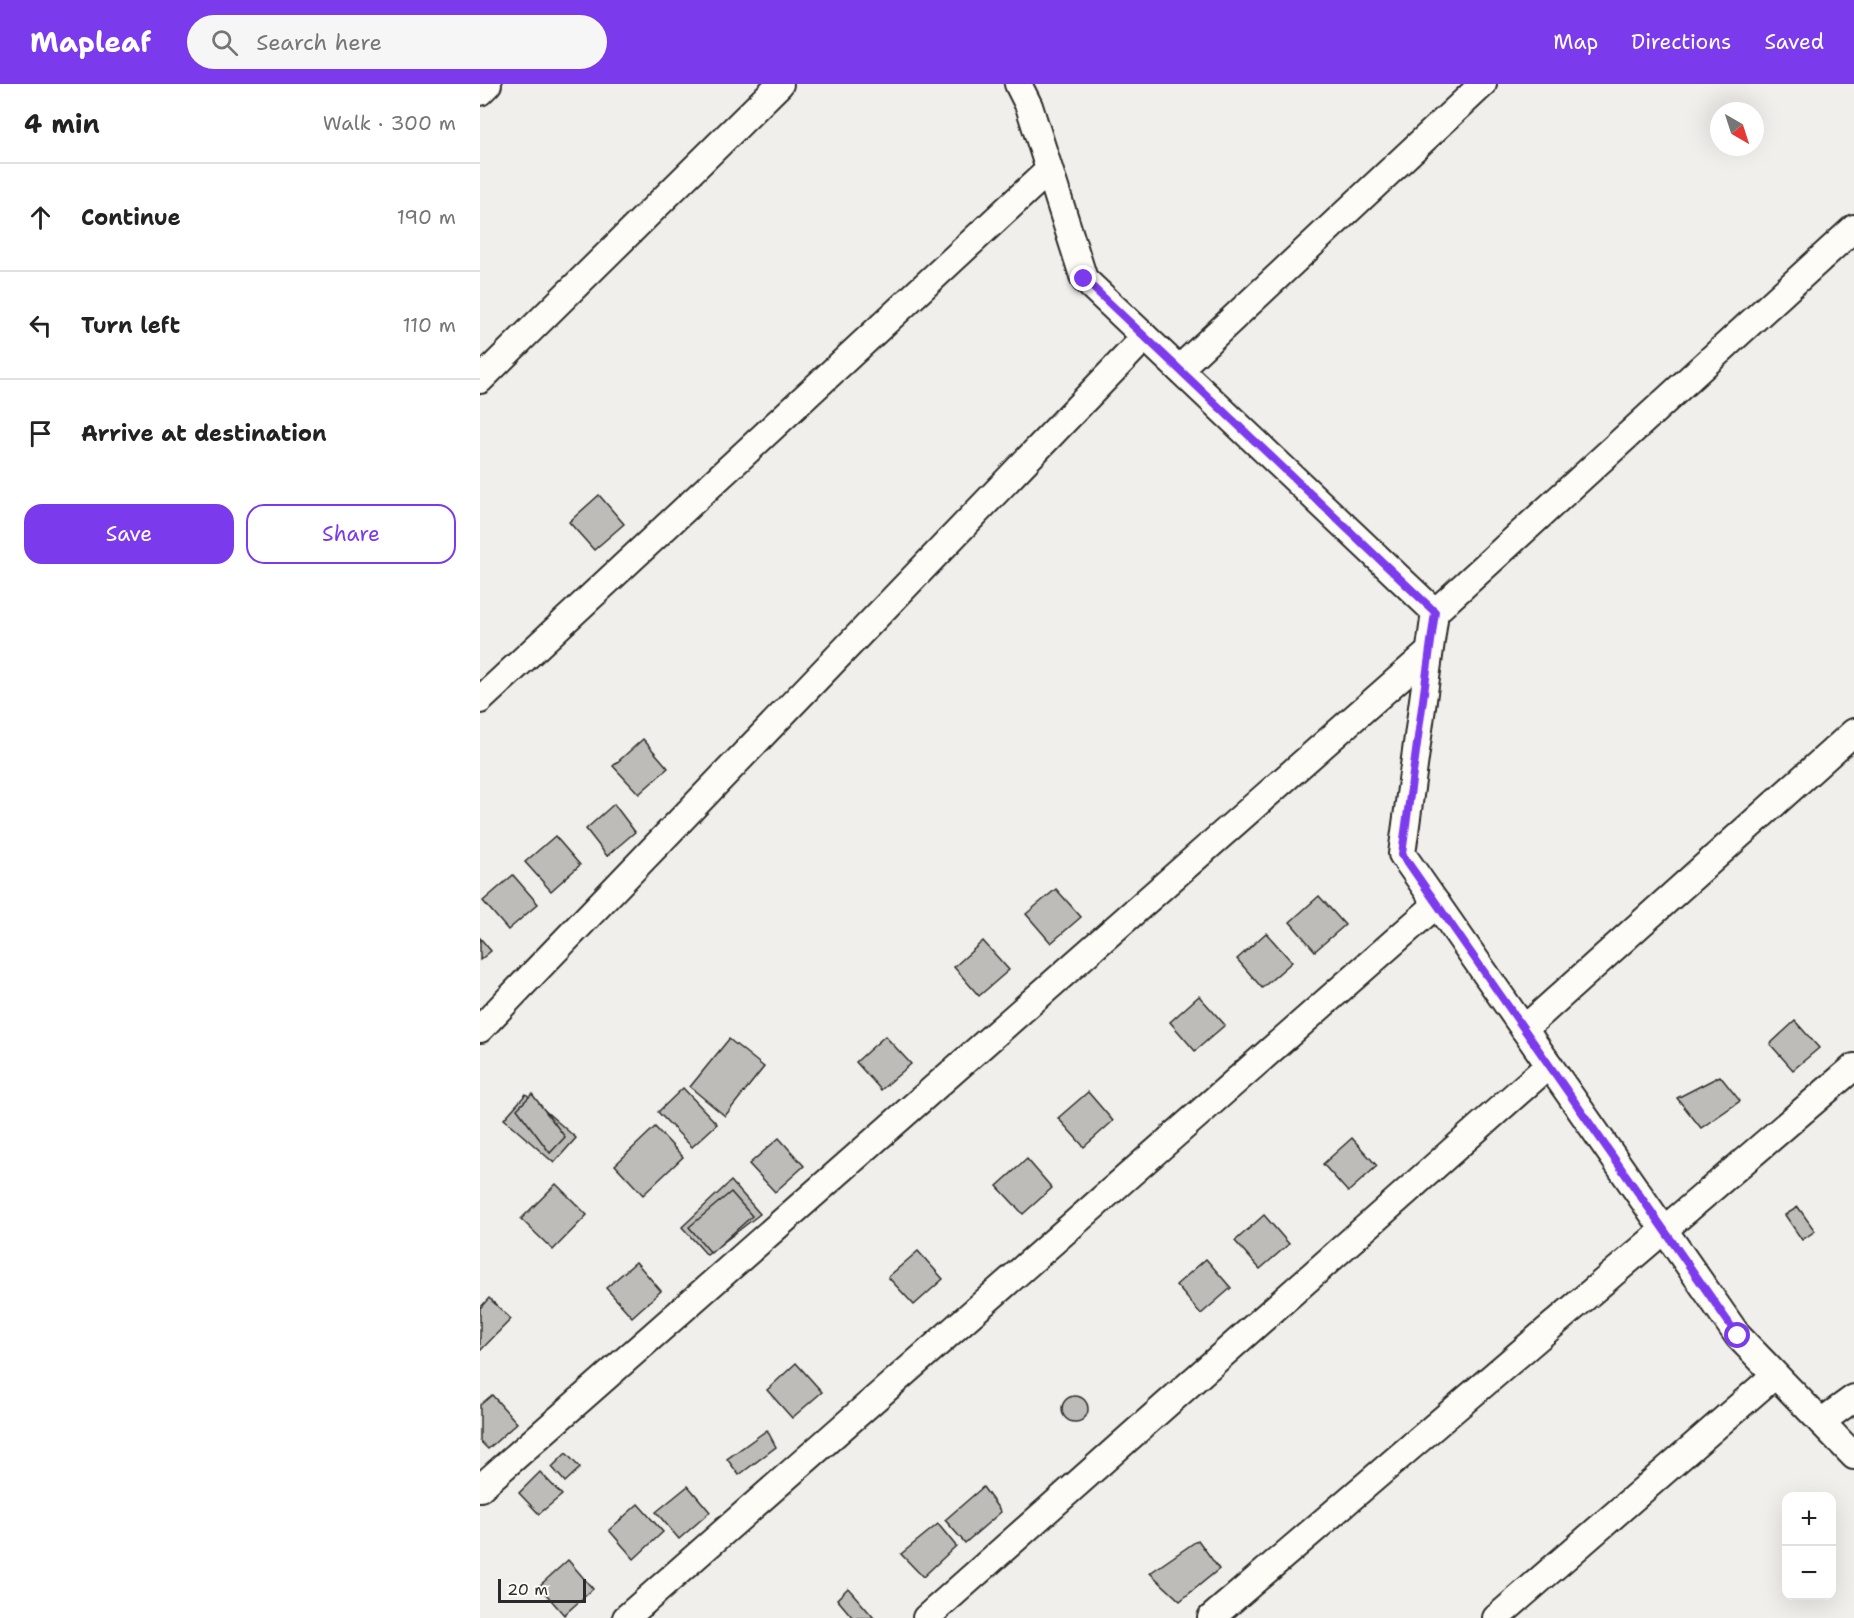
<!DOCTYPE html>
<meta charset="utf-8">
<style>
body{margin:0;font-family:"Shantell Sans",sans-serif;background:#f6f6f6;color:#222}
.controls{position:absolute;right:18px;bottom:18px;display:grid;overflow:hidden;border-radius:12px;box-shadow:0 6px 24px #0002}
.controls button{width:54px;height:54px;display:grid;place-items:center;padding:0;border:0;border-bottom:2px solid #e0e0e0;background:#fff;color:#222;font:30px sans-serif}
.compass{position:absolute;left:1230px;top:18px;width:54px;height:54px;border-radius:50%;background:#fff;box-shadow:0 6px 24px #0002;rotate:141deg}
.scale{position:absolute;left:18px;bottom:15px;width:88px;box-sizing:border-box;padding-left:6px;border:3px solid #2b2b2b;border-top:0;font-size:16px;line-height:21px;white-space:nowrap;color:#2b2b2b;-webkit-text-stroke:4px #fdfcf7;paint-order:stroke}
.stop{position:absolute;width:18px;height:18px;margin:-14px;border:4px solid #7c3aed;border-radius:50%;background:#fff}
.stop.end{background:#7c3aed;border-color:#fff;box-shadow:0 2px 6px #0008}
.list{margin:0;padding:0;list-style:none}
h2{display:flex;justify-content:space-between;align-items:center;height:78px;margin:0;padding:0 24px;font-size:26px}
h2 small{font-size:20px;font-weight:400;color:#767676}
.list li{display:grid;grid-template-columns:39px 1fr auto;gap:18px;align-items:center;box-sizing:border-box;height:108px;padding:0 24px;border-top:2px solid #e0e0e0}
.list b{display:block;font-size:22px;white-space:nowrap}
.list em{font-size:20px;font-style:normal;color:#767676}
.actions{display:flex;gap:12px;padding:18px 24px}
.actions a{flex:1;padding:14px 0;border:2px solid #7c3aed;border-radius:18px;text-align:center;font-size:21px;color:#7c3aed}
.actions .main{background:#7c3aed;color:#fff}
.icon{flex:none;width:33px;height:33px;fill:none;stroke:currentColor;stroke-width:2;stroke-linecap:round;stroke-linejoin:round}
.map{position:relative;flex:none;width:1374px;height:1534px;overflow:hidden}
header{display:flex;align-items:center;gap:36px;box-sizing:border-box;height:84px;padding:0 30px;background:#7c3aed;color:#fff}
header strong{font-size:28px}
nav{display:flex;gap:33px;margin-inline-start:auto;font-size:21px}
.search{width:420px;height:54px;background:#f6f6f6;display:flex;align-items:center;gap:15px;box-sizing:border-box;padding:0 21px;border-radius:33px;color:#767676;font-size:22px}
main{display:flex}
aside{flex:1;background:#fff}
.map>svg:first-child{display:block}
</style>
<header>
<strong>Mapleaf</strong>
<div class="search"><svg class="icon" aria-label="search" viewBox="0 0 24 24"><circle cx="10" cy="10" r="6"/><path d="M15 15l6 6"/></svg>Search here</div>
<nav><a>Map</a><a>Directions</a><a>Saved</a></nav>
</header>
<main>
<aside>
<h2>4 min<small>Walk · 300 m</small></h2>
<ul class="list">
<li><svg class="icon" aria-label="ahead" viewBox="0 0 24 24"><path d="M12 20V5M6 11l6-6 6 6"/></svg><div><b>Continue</b></div><em>190 m</em></li>
<li><svg class="icon" aria-label="left" viewBox="0 0 24 24"><path d="M17 20v-9H6M10 6l-5 5 5 5"/></svg><div><b>Turn left</b></div><em>110 m</em></li>
<li><svg class="icon" aria-label="arrive" viewBox="0 0 24 24"><path d="M6 21V4h12l-3 4 3 4H6"/></svg><div><b>Arrive at destination</b></div></li>
</ul>
<div class="actions"><a class="main">Save</a><a>Share</a></div>
</aside>
<div class="map">
<svg width="1374" height="1534" viewBox="0 0 1374 1534">
<rect width="100%" height="100%" fill="#f0efeb"/>
<filter id="ink" filterUnits="userSpaceOnUse"><feTurbulence type="fractalNoise" baseFrequency=".0167" numOctaves="2"/><feDisplacementMap in="SourceGraphic" scale="12" xChannelSelector="R" yChannelSelector="G"/><feConvolveMatrix kernelMatrix="1 2 1 2 8 2 1 2 1" color-interpolation-filters="sRGB"/></filter>
<g filter="url(#ink)">
<g fill="#bdbcb8" stroke="#2b2b2b" stroke-width="1.5">
<polygon points="119,411 144,440 114,466 89,438"/>
<polygon points="163,655 188,684 159,710 133,682"/>
<polygon points="134,720 155,748 127,772 106,745"/>
<polygon points="75,752 100,781 71,807 45,778"/>
<polygon points="33,791 58,820 28,846 3,817"/>
<polygon points="576,805 601,833 571,859 546,830"/>
<polygon points="839,812 865,841 835,867 810,838"/>
<polygon points="786,849 812,878 782,904 757,875"/>
<polygon points="0,854 11,867 0,876"/>
<polygon points="503,857 529,886 499,912 474,883"/>
<polygon points="719,912 745,941 715,967 690,938"/>
<polygon points="1315,937 1339,964 1313,986 1290,960"/>
<polygon points="405,952 431,980 401,1006 376,978"/>
<polygon points="249,955 284,983 245,1032 210,1003"/>
<polygon points="1240,992 1260,1017 1221,1044 1197,1014"/>
<polygon points="203,1004 237,1040 212,1063 178,1028"/>
<polygon points="608,1008 633,1037 604,1063 578,1034"/>
<polygon points="46,1010 96,1054 74,1079 24,1035"/>
<polygon points="52,1010 85,1053 70,1069 37,1025"/>
<polygon points="175,1043 203,1073 163,1111 135,1081"/>
<polygon points="299,1054 324,1082 295,1108 269,1080"/>
<polygon points="872,1054 897,1082 868,1108 843,1080"/>
<polygon points="547,1075 572,1104 543,1130 517,1102"/>
<polygon points="251,1097 280,1130 227,1171 202,1143"/>
<polygon points="76,1100 107,1131 73,1166 41,1135"/>
<polygon points="251,1108 272,1132 231,1169 209,1143"/>
<polygon points="1318,1123 1335,1147 1322,1156 1305,1131"/>
<polygon points="784,1131 809,1160 780,1185 755,1157"/>
<polygon points="438,1167 463,1195 434,1221 408,1193"/>
<polygon points="726,1175 751,1204 721,1230 696,1201"/>
<polygon points="156,1178 181,1207 152,1233 126,1204"/>
<polygon points="9,1214 31,1235 0,1267 0,1224"/>
<polygon points="316,1279 342,1308 312,1334 287,1306"/>
<polygon points="12,1311 37,1339 8,1365 0,1357 0,1321"/>
<circle cx="595" cy="1325" r="13"/>
<polygon points="287,1346 296,1363 259,1391 247,1375"/>
<polygon points="86,1369 100,1384 85,1398 72,1383"/>
<polygon points="60,1388 82,1411 59,1430 39,1409"/>
<polygon points="208,1402 230,1428 199,1455 176,1428"/>
<polygon points="503,1403 521,1428 485,1459 465,1436"/>
<polygon points="158,1420 183,1448 154,1475 129,1446"/>
<polygon points="458,1440 476,1462 443,1493 421,1470"/>
<polygon points="718,1456 739,1485 700,1517 670,1489"/>
<polygon points="88,1476 113,1505 84,1531 59,1502"/>
<polygon points="368,1504 394,1534 373,1534 357,1515"/>
</g>
<g fill="none" stroke-linecap="round" stroke-linejoin="round">
<defs>
<g id="street">
<polyline points="538,0 549,22 604,195 955,528 922,770 1258,1252 1374,1372"/>
<polyline points="0,8 8,0"/>
<polyline points="699,285 1003,0"/>
<polyline points="0,296 300,0"/>
<polyline points="955,528 1374,144"/>
<polyline points="0,616 569,86"/>
<polyline points="0,945 665,253"/>
<polyline points="1044,945 1374,648"/>
<polyline points="1341,1338 1374,1314"/>
<polyline points="0,1404 949,568"/>
<polyline points="146,1534 957,820"/>
<polyline points="446,1534 1069,981"/>
<polyline points="731,1534 1374,983"/>
<polyline points="1016,1534 1295,1291"/>
</g>
</defs>
<use href="#street" stroke="#2b2b2b" stroke-width="30"/>
<use href="#street" stroke="#fdfcf7" stroke-width="26"/>
</g>
</g>
<g fill="none" stroke-linecap="round" stroke-linejoin="round" filter="url(#ink)">
<polyline stroke="#7c3aed" stroke-width="8" points="604,195 955,528 922,770 1258,1252"/>
</g>
</svg>
<div class="controls">
<button>+</button>
<button>−</button>
</div>
<svg class="compass" viewBox="-18 -18 36 36"><path d="M0-13l5 13h-10z" fill="#e53935"/><path d="M0 13l5-13h-10z" fill="#767676"/></svg>
<div class="scale">20 m</div>
<div class="stop" style="left:1258px;top:1252px"></div>
<div class="stop end" style="left:604px;top:195px"></div>
</div>
</main>
